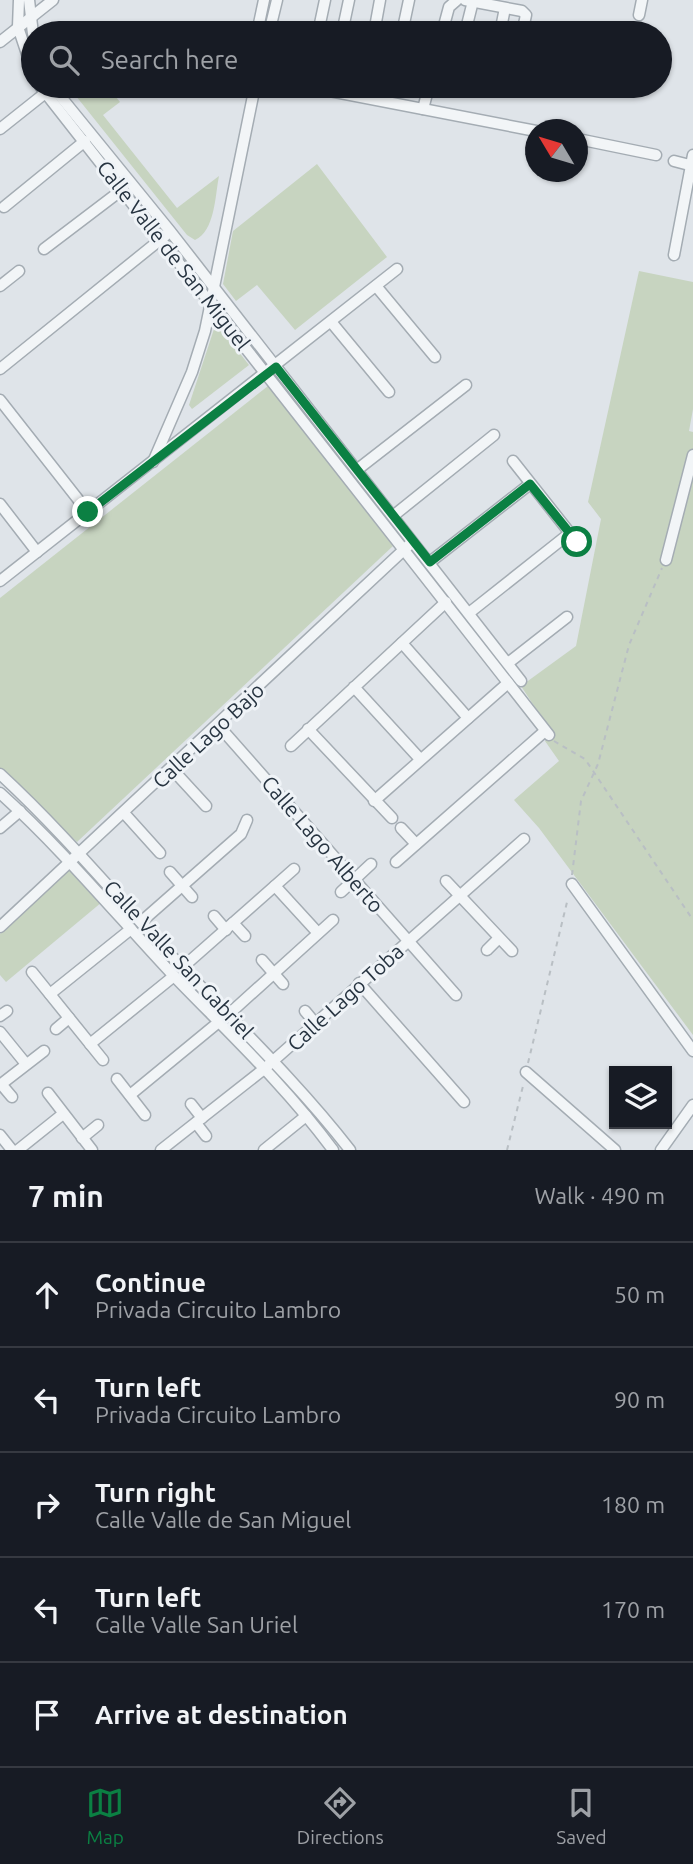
<!DOCTYPE html>
<meta charset="utf-8">
<style>
body{margin:0;font-family:Ubuntu,sans-serif;background:#242831;color:#f1f3f6}
.controls{position:absolute;right:21px;bottom:21px;display:grid;overflow:hidden;border-radius:0px;box-shadow:0 2px 5px #0004}
.controls button{width:63px;height:63px;display:grid;place-items:center;padding:0;border:0;border-bottom:2px solid #363941;background:#171b24;color:#f1f3f6;font:35px sans-serif}
.compass{position:absolute;left:525px;top:119px;width:63px;height:63px;border-radius:50%;background:#171b24;box-shadow:0 2px 5px #0004;rotate:308deg}
.stop{position:absolute;width:21px;height:21px;margin:-16px;border:5px solid #0b8043;border-radius:50%;background:#fff}
.stop.end{background:#0b8043;border-color:#fff;box-shadow:0 2px 7px #0008}
.list{margin:0;padding:0;list-style:none}
h2{display:flex;justify-content:space-between;align-items:center;height:91px;margin:0;padding:0 28px;font-size:30px}
h2 small{font-size:23px;font-weight:400;color:#9ea1a6}
.list li{display:grid;grid-template-columns:46px 1fr auto;gap:21px;align-items:center;box-sizing:border-box;height:105px;padding:0 28px;border-top:2px solid #363941}
.list b{display:block;font-size:26px;white-space:nowrap}
.list p{margin:0;font-size:23px;white-space:nowrap;color:#9ea1a6}
.list em{font-size:23px;font-style:normal;color:#9ea1a6}
.icon{flex:none;width:38px;height:38px;fill:none;stroke:currentColor;stroke-width:2;stroke-linecap:round;stroke-linejoin:round}
.map{position:relative;flex:none;width:693px;height:1150px;overflow:hidden}
.search{position:absolute;background:#171b24;box-shadow:0 2px 5px #0004;left:21px;right:21px;top:21px;height:77px;display:flex;align-items:center;gap:18px;box-sizing:border-box;padding:0 24px;border-radius:38px;color:#9ea1a6;font-size:26px}
.sheet{height:616px;background:#171b24}
nav{display:flex;justify-content:space-around;align-items:center;box-sizing:border-box;height:98px;border-top:2px solid #363941;background:#171b24;font-size:19px;color:#9ea1a6}
nav a{display:grid;justify-items:center;gap:4px}
nav .on{color:#0b8043}
.map>svg:first-child{display:block}
</style>
<div class="map">
<svg width="693" height="1150" viewBox="0 0 693 1150">
<rect width="100%" height="100%" fill="#dfe4e9"/>
<g fill="#c7d4c0">
<path d="M68,86H107L120,102L103,115L177,208L219,176C215,196 215,231 195,240L187,235Z"/>
<polygon points="317,164 387,257 295,330 257,285 236,301 223,284 233,231"/>
<polygon points="639,271 693,282 693,409 689,431 693,432 693,1035 539,828 514,800 559,761 545,741 553,735 521,686 576,646 601,519 588,502"/>
<polygon points="220,328 249,365 192,409 189,405 214,329"/>
<polygon points="268,386 393,546 77,842 0,771 0,598"/>
<polygon points="71,868 102,902 6,982 0,975 0,934"/>
</g>
<g fill="none" stroke-linecap="round" stroke-linejoin="round">
<defs>
<g id="minor">
<polyline points="19,0 18,27 33,72"/>
<polyline points="29,0 33,34"/>
<polyline points="465,0 522,11 526,15 522,33"/>
<polyline points="639,15 642,0"/>
<polyline points="257,33 264,0"/>
<polyline points="269,33 277,0"/>
<polyline points="318,33 325,0"/>
<polyline points="342,33 349,0"/>
<polyline points="374,33 380,0"/>
<polyline points="402,33 409,0"/>
<polyline points="442,33 449,7 457,0"/>
<polyline points="465,33 473,1"/>
<polyline points="500,33 505,8"/>
<polyline points="0,42 53,0"/>
<polyline points="40,86 549,735"/>
<polyline points="52,86 170,231 521,681"/>
<polyline points="304,86 536,131"/>
<polyline points="485,86 505,90 510,86"/>
<polyline points="423,109 429,86"/>
<polyline points="0,129 44,94"/>
<polyline points="578,139 656,155"/>
<polyline points="674,161 693,166"/>
<polyline points="4,207 85,141"/>
<polyline points="44,249 123,189"/>
<polyline points="674,255 693,155"/>
<polyline points="0,286 19,271"/>
<polyline points="376,286 435,357"/>
<polyline points="332,323 389,392"/>
<polyline points="0,369 166,235"/>
<polyline points="0,400 88,512"/>
<polyline points="513,461 577,542"/>
<polyline points="153,462 192,372 205,331 254,91 248,86"/>
<polyline points="358,469 466,385"/>
<polyline points="0,504 37,552"/>
<polyline points="393,516 494,435"/>
<polyline points="666,560 693,455"/>
<polyline points="430,562 530,484"/>
<polyline points="0,581 397,269"/>
<polyline points="469,613 570,533"/>
<polyline points="402,643 468,718"/>
<polyline points="508,663 567,617"/>
<polyline points="354,687 420,759"/>
<polyline points="218,725 456,995"/>
<polyline points="308,729 392,818"/>
<polyline points="291,746 446,602"/>
<polyline points="172,769 206,806"/>
<path d="M0,774C65,834 120,901 180,965C238,1026 298,1083 350,1150"/>
<path d="M0,793C62,849 115,913 172,974C227,1031 286,1086 333,1150"/>
<polyline points="374,801 508,683"/>
<polyline points="124,813 160,853"/>
<polyline points="0,828 20,811"/>
<polyline points="401,828 416,844"/>
<polyline points="396,862 545,731"/>
<polyline points="170,872 192,897"/>
<polyline points="446,881 512,951"/>
<polyline points="572,884 693,1051"/>
<polyline points="275,886 318,933"/>
<polyline points="341,892 371,864"/>
<polyline points="214,916 226,930"/>
<polyline points="141,922 241,834 247,820"/>
<polyline points="233,923 245,936"/>
<polyline points="0,927 409,545"/>
<polyline points="487,950 498,939"/>
<polyline points="262,960 283,984"/>
<polyline points="183,967 294,869"/>
<polyline points="32,972 103,1060"/>
<polyline points="359,983 464,1102"/>
<polyline points="50,994 131,929"/>
<polyline points="305,1011 315,1023"/>
<polyline points="229,1014 333,920"/>
<polyline points="0,1016 7,1011"/>
<polyline points="56,1029 69,1018"/>
<polyline points="0,1032 26,1064"/>
<polyline points="90,1044 174,976"/>
<polyline points="526,1072 615,1150"/>
<polyline points="117,1079 145,1115"/>
<polyline points="1,1084 12,1097"/>
<polyline points="0,1085 44,1051"/>
<polyline points="48,1093 92,1150"/>
<polyline points="130,1095 220,1021"/>
<polyline points="191,1104 202,1118"/>
<polyline points="196,1123 206,1136"/>
<polyline points="0,1135 12,1150"/>
<polyline points="82,1138 98,1125"/>
<polyline points="18,1150 63,1114"/>
<polyline points="161,1150 264,1069 524,839"/>
<polyline points="264,1150 306,1116"/>
<polyline points="661,1150 693,1105"/>
</g>
</defs>
<use href="#minor" stroke="#a4acb3" stroke-width="13"/>
<g stroke="#b9bfc4" stroke-width="2" stroke-dasharray="5 5" stroke-linecap="butt">
<polyline points="554,741 585,759 693,920"/>
<polyline points="572,875 581,801 598,764 629,645 662,568"/>
<polyline points="528,1063 568,898"/>
<polyline points="507,1150 524,1082"/>
</g>
<use href="#minor" stroke="#f2f5f7" stroke-width="10"/>
</g>
<g fill="none" stroke-linecap="round" stroke-linejoin="round">
<polyline stroke="#0b8043" stroke-width="9" points="88,512 276,367 430,562 530,484 577,542"/>
</g>
<g text-anchor="middle" dominant-baseline="central" stroke-width="6" stroke-linejoin="round" paint-order="stroke">
<g font-size="21" fill="#273441" stroke="#eff3f7">
<text transform="translate(174 255) rotate(52)">Calle Valle de San Miguel</text>
<text transform="translate(208 735) rotate(-43)">Calle Lago Bajo</text>
<text transform="translate(323 844) rotate(49)">Calle Lago Alberto</text>
<text transform="translate(179 959) rotate(47)">Calle Valle San Gabriel</text>
<text transform="translate(345 997) rotate(-42)">Calle Lago Toba</text>
</g>
</g>
</svg>
<div class="controls">
<button><svg class="icon" aria-label="layers" viewBox="0 0 24 24"><path d="M12 4l9 5-9 5-9-5zM3 14l9 5 9-5"/></svg></button>
</div>
<svg class="compass" viewBox="-18 -18 36 36"><path d="M0-13l5 13h-10z" fill="#e53935"/><path d="M0 13l5-13h-10z" fill="#9ea1a6"/></svg>
<div class="stop" style="left:577px;top:542px"></div>
<div class="stop end" style="left:88px;top:512px"></div>
<div class="search"><svg class="icon" aria-label="search" viewBox="0 0 24 24"><circle cx="10" cy="10" r="6"/><path d="M15 15l6 6"/></svg>Search here</div>
</div>
<section class="sheet">
<h2>7 min<small>Walk · 490 m</small></h2>
<ul class="list">
<li><svg class="icon" aria-label="ahead" viewBox="0 0 24 24"><path d="M12 20V5M6 11l6-6 6 6"/></svg><div><b>Continue</b><p>Privada Circuito Lambro</p></div><em>50 m</em></li>
<li><svg class="icon" aria-label="left" viewBox="0 0 24 24"><path d="M17 20v-9H6M10 6l-5 5 5 5"/></svg><div><b>Turn left</b><p>Privada Circuito Lambro</p></div><em>90 m</em></li>
<li><svg class="icon" aria-label="right" viewBox="0 0 24 24"><path d="M7 20v-9h11M14 6l5 5-5 5"/></svg><div><b>Turn right</b><p>Calle Valle de San Miguel</p></div><em>180 m</em></li>
<li><svg class="icon" aria-label="left" viewBox="0 0 24 24"><path d="M17 20v-9H6M10 6l-5 5 5 5"/></svg><div><b>Turn left</b><p>Calle Valle San Uriel</p></div><em>170 m</em></li>
<li><svg class="icon" aria-label="arrive" viewBox="0 0 24 24"><path d="M6 21V4h12l-3 4 3 4H6"/></svg><div><b>Arrive at destination</b></div></li>
</ul>
</section>
<nav>
<a class="on"><svg class="icon" aria-label="map" viewBox="0 0 24 24"><path d="M3 6l6-2 6 2 6-2v14l-6 2-6-2-6 2zM9 4v14M15 6v14"/></svg>Map</a>
<a><svg class="icon" aria-label="directions" viewBox="0 0 24 24"><path d="M12 3l9 9-9 9-9-9zM9 14v-3h6M13 9l2 2-2 2"/></svg>Directions</a>
<a><svg class="icon" aria-label="saved" viewBox="0 0 24 24"><path d="M7 4h10v16l-5-4-5 4z"/></svg>Saved</a>
</nav>
